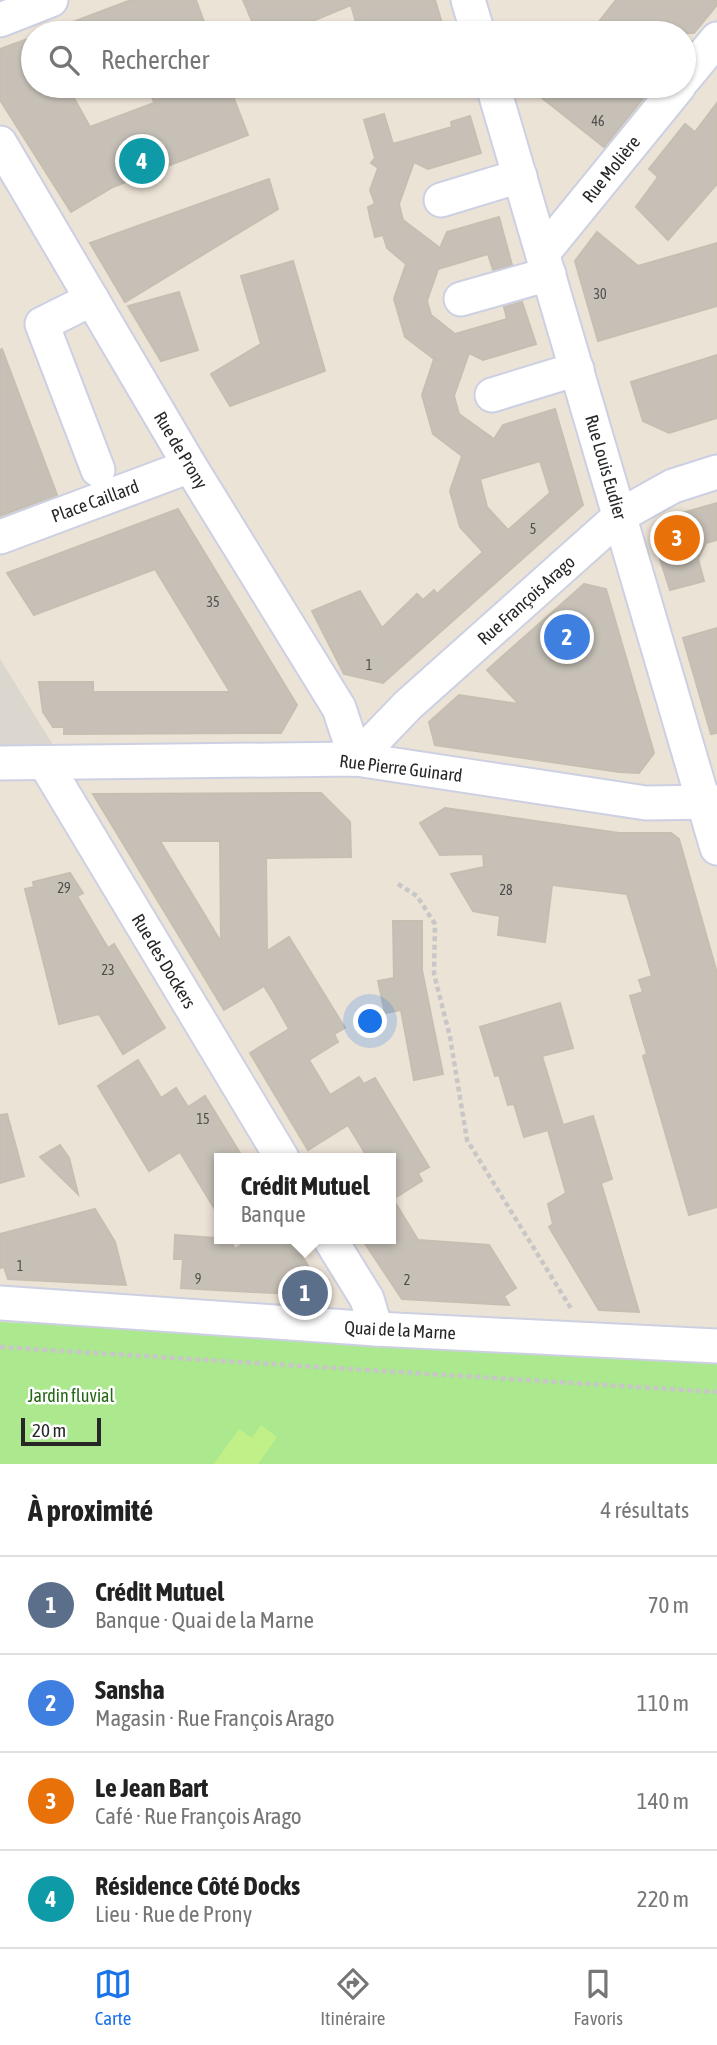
<!DOCTYPE html>
<html lang="fr">
<meta charset="utf-8">
<style>
body{margin:0;font-family:"Asap Condensed",sans-serif;background:#f2f2f2;color:#222}
.scale{position:absolute;left:21px;bottom:18px;width:80px;box-sizing:border-box;padding-left:7px;border:4px solid #272727;border-top:0;font-size:19px;line-height:24px;white-space:nowrap;color:#272727;-webkit-text-stroke:5px #fff;paint-order:stroke}
.you{position:absolute;left:371px;top:1022px;width:24px;height:24px;margin:-18px;border:5px solid #fff;border-radius:50%;background:#1a73e8;box-shadow:0 0 0 10px #1a73e833}
.badge{display:grid;place-items:center;width:46px;height:46px;border-radius:50%;background:#1a73e8;color:#fff;font-size:23px;font-weight:700}
.pin{position:absolute;translate:-50% -50%;border:4px solid #fff;box-shadow:0 2px 7px #0006}
.popup{position:absolute;left:214px;top:1153px;width:182px;height:91px;box-sizing:border-box;display:grid;place-content:center;border-radius:0px;background:#fff;filter:drop-shadow(0 2px 5px #0005);font-size:23px;white-space:nowrap;color:#767676}
.popup b{font-size:26px;color:#222}
.popup::after{content:'';position:absolute;left:50%;top:100%;margin-left:-14px;border:14px solid transparent;border-top-color:#fff}
.list{margin:0;padding:0;list-style:none}
h2{display:flex;justify-content:space-between;align-items:center;height:91px;margin:0;padding:0 28px;font-size:30px}
h2 small{font-size:23px;font-weight:400;color:#767676}
.list li{display:grid;grid-template-columns:46px 1fr auto;gap:21px;align-items:center;box-sizing:border-box;height:98px;padding:0 28px;border-top:2px solid #e0e0e0}
.list b{display:block;font-size:26px;white-space:nowrap}
.list p{margin:0;font-size:23px;white-space:nowrap;color:#767676}
.list em{font-size:23px;font-style:normal;color:#767676}
.icon{flex:none;width:38px;height:38px;fill:none;stroke:currentColor;stroke-width:2;stroke-linecap:round;stroke-linejoin:round}
.map{position:relative;flex:none;width:717px;height:1464px;overflow:hidden}
.search{position:absolute;background:#fff;box-shadow:0 2px 5px #0004;left:21px;right:21px;top:21px;height:77px;display:flex;align-items:center;gap:18px;box-sizing:border-box;padding:0 24px;border-radius:38px;color:#767676;font-size:26px}
.sheet{height:483px;background:#fff}
nav{display:flex;justify-content:space-around;align-items:center;box-sizing:border-box;height:98px;border-top:2px solid #e0e0e0;background:#fff;font-size:19px;color:#767676}
nav a{display:grid;justify-items:center;gap:4px}
nav .on{color:#1a73e8}
.map>svg:first-child{display:block}
</style>
<div class="map">
<svg width="717" height="1464" viewBox="0 0 717 1464">
<rect width="100%" height="100%" fill="#ece3d7"/>
<polygon fill="#abe88e" points="0,1322 717,1355 717,1464 0,1464"/>
<polygon fill="#c2f088" points="261,1425 277,1437 258,1464 214,1464 239,1429 252,1438"/>
<polygon fill="#dbd6ce" points="0,659 53,745 0,747"/>
<g fill="#c6c0b7" stroke="#c6bfb1" stroke-width="2" fill-rule="evenodd">
<polygon points="131,0 196,0 208,33 49,33 49,31"/>
<polygon points="243,0 435,0 445,33 359,33 351,5 284,33 257,33"/>
<polygon points="616,0 717,0 717,5 694,33 590,33"/>
<polygon points="33,37 33,86 45,86 48,97 70,91 90,127 154,103 149,86 229,86 248,135 113,187 71,212 0,100 0,49"/>
<polygon points="527,86 653,86 604,147"/>
<polygon points="717,103 717,184 668,240 636,207 658,177 649,169 685,124 695,132"/>
<path d="M384,114L393,144L452,127L451,122L470,116L481,153L428,169L414,162L399,204L403,220L440,248L447,232L499,217L512,265L493,270L488,254L438,269L427,301L431,315L455,334L507,319L504,307L522,302L536,344L483,360L469,353L454,396L459,414L494,439L503,425L555,409L583,505L383,683L344,674L312,611L360,591L382,628L417,594L423,600L434,590L437,594L483,552L460,527L450,491L462,456L433,434L422,395L434,359L405,337L394,299L406,264L387,248L383,235L375,237L370,217L368,207L375,204L370,190L378,168L371,163L375,158L364,120ZM540,461L550,493L508,530L487,507L480,479Z"/>
<polygon points="269,179 278,209 125,302 90,243"/>
<polygon points="597,232 638,266 717,243 717,306 598,341 575,261"/>
<polygon points="293,261 325,371 230,406 211,374 261,344 241,276"/>
<polygon points="179,292 198,350 161,361 128,306"/>
<polygon points="2,349 57,495 0,516 0,350"/>
<polygon points="717,355 717,418 669,433 643,421 631,382"/>
<polygon points="717,503 717,540 706,543 698,559 704,581 670,590 659,556 682,513"/>
<polygon points="178,509 297,705 281,733 64,734 64,727 53,727 43,712 39,682 93,682 93,692 230,692 155,569 34,615 7,573"/>
<polygon points="584,584 606,589 654,753 639,773 619,772 435,745 429,722 459,695 519,704 487,670"/>
<polygon points="717,628 717,733 711,734 683,638"/>
<path d="M299,793H321L350,822L351,857L266,858L267,951L289,937L345,1028L334,1034L338,1042L309,1060L330,1095L359,1077L364,1084L375,1078L429,1167L418,1173L422,1181L393,1199L418,1240L489,1245L516,1288L504,1296L509,1305L402,1299L362,1239H391V1158H368L348,1125L308,1150L250,1053L289,1029L275,1004L264,986L224,1010L93,794ZM160,841H220L221,942Z"/>
<polygon points="445,808 619,833 671,833 679,839 717,973 717,1207 689,1215 643,1056 647,1054 630,996 643,992 639,980 652,976 627,894 552,885 545,942 498,935 500,916 473,911 451,874 484,867 483,854 440,855 420,823"/>
<polygon points="70,873 83,893 77,896 108,948 114,944 165,1028 123,1054 99,1014 59,1024 25,889 34,887 33,882"/>
<polygon points="393,921 422,921 422,970 443,1074 414,1080 401,1010 385,1013 378,981 394,978"/>
<polygon points="560,1003 573,1048 542,1056 563,1125 593,1116 612,1179 601,1183 639,1312 599,1310 549,1227 553,1224 548,1204 566,1193 548,1130 524,1137 514,1104 508,1105 499,1075 495,1076 480,1027"/>
<polygon points="138,1060 161,1098 176,1088 188,1107 205,1096 243,1158 219,1158 219,1216 180,1152 149,1171 98,1086"/>
<polygon points="7,1114 24,1176 0,1183 0,1115"/>
<polygon points="60,1145 69,1158 78,1194 40,1157"/>
<polygon points="95,1209 115,1242 126,1285 8,1279 4,1267 0,1268 0,1234"/>
<polygon points="175,1235 229,1239 235,1249 251,1239 292,1239 326,1296 181,1288 183,1259 174,1259"/>
</g>
<g fill="none" stroke-linecap="round" stroke-linejoin="round">
<defs>
<g id="minor">
<polyline points="468,0 478,33"/>
<polyline points="0,20 51,0"/>
<polyline points="684,79 717,39"/>
<polyline points="493,86 717,848"/>
<polyline points="0,143 190,466 339,708 356,759 408,705 621,515 673,486 717,472"/>
<polyline points="441,200 520,176"/>
<polyline points="543,253 679,86"/>
<polyline points="92,299 42,324 98,470"/>
<polyline points="461,299 549,274"/>
<polyline points="492,395 577,369"/>
<polyline points="0,537 190,466"/>
<polyline points="0,763 356,759 646,803 717,802"/>
<polyline points="45,763 282,1158"/>
<polyline points="330,1239 367,1299 376,1329"/>
<polyline points="0,1303 376,1329 717,1346"/>
</g>
</defs>
<use href="#minor" stroke="#ccd0e2" stroke-width="37"/>
<g stroke="#c7c7c7" stroke-width="4.5" stroke-dasharray="5 3.5" stroke-linecap="butt">
<polyline points="398,884 417,896 435,924 434,974 450,1037 467,1140 572,1310"/>
<polyline points="0,1347 717,1392"/>
</g>
<use href="#minor" stroke="#fff" stroke-width="33"/>
</g>
<g text-anchor="middle" dominant-baseline="central" stroke-width="5" stroke-linejoin="round" paint-order="stroke">
<g font-size="14" fill="#4f4d4b">
<text x="598" y="121">46</text>
<text x="600" y="294">30</text>
<text x="533" y="529">5</text>
<text x="213" y="602">35</text>
<text x="369" y="665">1</text>
<text x="64" y="888">29</text>
<text x="506" y="890">28</text>
<text x="108" y="970">23</text>
<text x="203" y="1119">15</text>
<text x="20" y="1266">1</text>
<text x="198" y="1279">9</text>
<text x="407" y="1280">2</text>
</g>
<g font-size="18" fill="#272727" stroke="#fff">
<text transform="translate(611 169) rotate(-51)">Rue Molière</text>
<text transform="translate(181 450) rotate(59)">Rue de Prony</text>
<text transform="translate(606 467) rotate(74)">Rue Louis Eudier</text>
<text transform="translate(95 501) rotate(-20)">Place Caillard</text>
<text transform="translate(526 600) rotate(-42)">Rue François Arago</text>
<text transform="translate(401 768) rotate(7)">Rue Pierre Guinard</text>
<text transform="translate(164 961) rotate(59)">Rue des Dockers</text>
<text transform="translate(400 1330) rotate(3)">Quai de la Marne</text>
</g>
<g font-size="18" fill="#236813" stroke="#fff">
<text x="71" y="1395">Jardin fluvial</text>
</g>
</g>
</svg>
<div class="scale">20 m</div>
<div class="you"></div>
<div class="pin badge" style="left:305px;top:1293px;background:#5c6f8a">1</div>
<div class="popup"><b>Crédit Mutuel</b>Banque</div>
<div class="pin badge" style="left:567px;top:637px;background:#3f7fe0">2</div>
<div class="pin badge" style="left:677px;top:538px;background:#e8710a">3</div>
<div class="pin badge" style="left:142px;top:161px;background:#0f9aa8">4</div>
<div class="search"><svg class="icon" aria-label="search" viewBox="0 0 24 24"><circle cx="10" cy="10" r="6"/><path d="M15 15l6 6"/></svg>Rechercher</div>
</div>
<section class="sheet">
<h2>À proximité<small>4 résultats</small></h2>
<ul class="list">
<li><span class="badge" style="background:#5c6f8a">1</span><div><b>Crédit Mutuel</b><p>Banque · Quai de la Marne</p></div><em>70 m</em></li>
<li><span class="badge" style="background:#3f7fe0">2</span><div><b>Sansha</b><p>Magasin · Rue François Arago</p></div><em>110 m</em></li>
<li><span class="badge" style="background:#e8710a">3</span><div><b>Le Jean Bart</b><p>Café · Rue François Arago</p></div><em>140 m</em></li>
<li><span class="badge" style="background:#0f9aa8">4</span><div><b>Résidence Côté Docks</b><p>Lieu · Rue de Prony</p></div><em>220 m</em></li>
</ul>
</section>
<nav>
<a class="on"><svg class="icon" aria-label="map" viewBox="0 0 24 24"><path d="M3 6l6-2 6 2 6-2v14l-6 2-6-2-6 2zM9 4v14M15 6v14"/></svg>Carte</a>
<a><svg class="icon" aria-label="directions" viewBox="0 0 24 24"><path d="M12 3l9 9-9 9-9-9zM9 14v-3h6M13 9l2 2-2 2"/></svg>Itinéraire</a>
<a><svg class="icon" aria-label="saved" viewBox="0 0 24 24"><path d="M7 4h10v16l-5-4-5 4z"/></svg>Favoris</a>
</nav>
